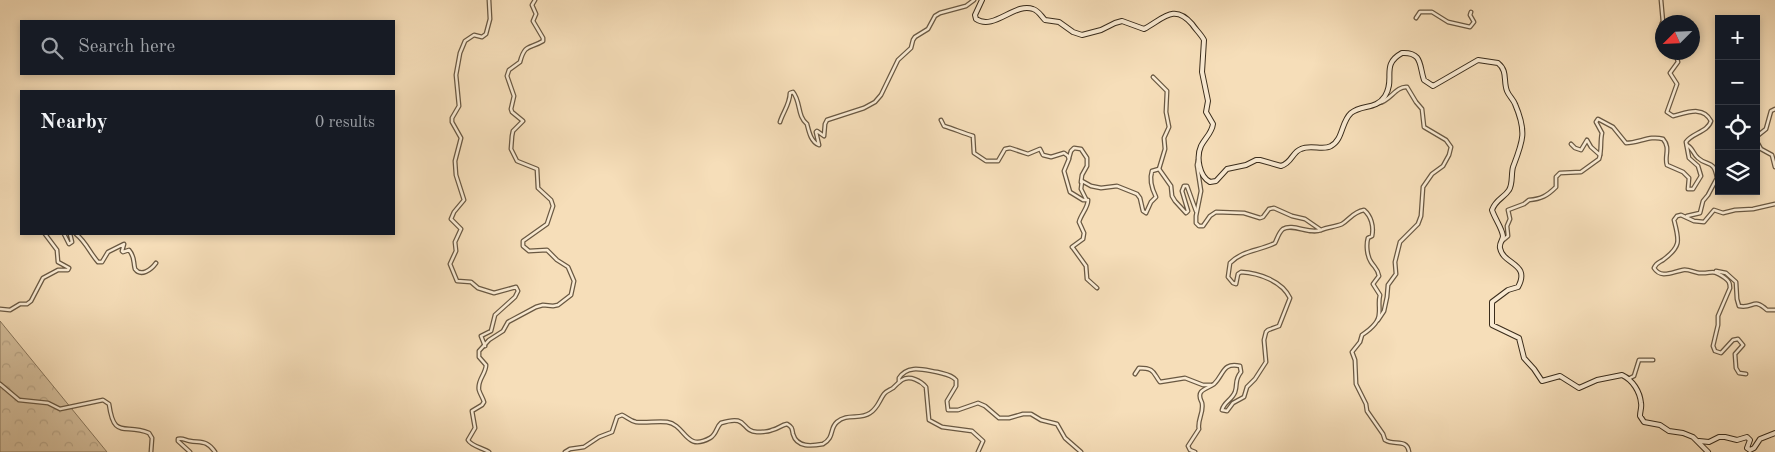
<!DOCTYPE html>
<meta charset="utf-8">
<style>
body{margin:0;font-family:"Old Standard TT",serif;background:#242831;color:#f1f3f6}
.controls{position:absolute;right:15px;top:15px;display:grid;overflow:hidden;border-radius:0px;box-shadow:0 2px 8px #0003}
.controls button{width:45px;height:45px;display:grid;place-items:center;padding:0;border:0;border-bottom:1px solid #363941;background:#171b24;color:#f1f3f6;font:25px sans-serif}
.compass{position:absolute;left:1655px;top:15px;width:45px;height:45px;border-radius:50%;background:#171b24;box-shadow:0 2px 8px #0003;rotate:246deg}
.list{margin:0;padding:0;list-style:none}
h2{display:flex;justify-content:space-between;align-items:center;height:65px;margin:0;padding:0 20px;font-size:21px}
h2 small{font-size:16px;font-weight:400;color:#9ea1a6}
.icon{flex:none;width:28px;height:28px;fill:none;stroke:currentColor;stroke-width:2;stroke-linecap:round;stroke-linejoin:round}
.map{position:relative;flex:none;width:1775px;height:452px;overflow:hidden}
.search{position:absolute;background:#171b24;box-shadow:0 2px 8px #0003;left:20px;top:20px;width:375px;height:55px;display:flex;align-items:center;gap:12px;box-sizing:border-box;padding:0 18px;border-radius:0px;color:#9ea1a6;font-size:19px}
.panel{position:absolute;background:#171b24;box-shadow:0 2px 8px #0003;left:20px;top:90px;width:375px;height:145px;border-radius:0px}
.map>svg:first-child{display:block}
</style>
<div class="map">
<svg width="1775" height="452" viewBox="0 0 1775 452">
<defs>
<pattern id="forest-crowns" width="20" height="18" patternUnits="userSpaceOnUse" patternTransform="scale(1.25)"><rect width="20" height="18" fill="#d6c09e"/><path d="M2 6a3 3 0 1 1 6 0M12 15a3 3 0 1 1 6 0" fill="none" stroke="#b8a588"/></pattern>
</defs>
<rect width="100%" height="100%" fill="#f6deb9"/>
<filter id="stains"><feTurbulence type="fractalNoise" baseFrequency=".004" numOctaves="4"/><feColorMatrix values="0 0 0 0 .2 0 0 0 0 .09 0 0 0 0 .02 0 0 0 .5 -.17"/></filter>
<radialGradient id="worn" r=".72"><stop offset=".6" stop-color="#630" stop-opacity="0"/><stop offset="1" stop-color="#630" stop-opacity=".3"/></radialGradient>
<polygon fill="url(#forest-crowns)" stroke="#88765c" points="0,321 107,452 0,452"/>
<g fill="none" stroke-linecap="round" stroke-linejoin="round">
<defs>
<g id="street">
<polyline points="1661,0 1663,22"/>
<polyline points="1416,18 1420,12 1432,12 1448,22 1470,27 1474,22 1470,15 1471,12"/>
<polyline points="1662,23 1660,30 1662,33"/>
<polyline points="1153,77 1167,91 1166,112 1169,127 1164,138 1165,149 1159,169"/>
<path d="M941,120L944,126C954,129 963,133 973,136L974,153L986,161H998L1005,149L1010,148L1028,154L1040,149L1043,155L1051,157L1064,153L1068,156L1069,159L1064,171L1070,192L1083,200H1088C1088,208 1081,214 1079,222L1084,233L1083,239L1072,247L1073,248L1086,266L1087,279L1097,288"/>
<path d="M780,122C783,112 790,104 790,93L793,92C801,102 797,116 807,124C809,132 811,142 819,145L816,132L817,131L824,136L825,124L827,120L864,108L875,102L881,95L898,60L911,48L913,40L915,37L928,29L935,16L940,13L966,6L974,0"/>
<polyline points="1756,137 1766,129 1771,111 1775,109"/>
<polyline points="1756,140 1761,149 1772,155 1775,167"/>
<polyline points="1571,144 1575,148 1581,150 1587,140 1591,147 1600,155"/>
<path d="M1687,145C1693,148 1693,154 1698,158C1708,167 1714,159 1717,178L1708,195L1703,201L1700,213L1687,216"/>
<polyline points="1069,158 1071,151 1074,148 1081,149 1087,158 1087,166 1082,175 1081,182"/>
<path d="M1086,199L1081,189L1082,181L1091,186L1101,188L1117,186L1137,194L1140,198L1143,211L1146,213L1151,202L1156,197C1152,189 1149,180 1152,171L1159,169L1171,186L1172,196L1175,201L1186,213L1188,211L1182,191L1184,186H1187L1196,211"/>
<path d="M1321,230C1327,227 1335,227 1342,224C1350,219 1353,212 1364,210C1371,216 1374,226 1372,236L1368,238C1366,245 1367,256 1371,262C1375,268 1378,269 1379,276L1373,284L1380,295C1378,303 1380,307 1379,314C1379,323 1368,331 1362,335L1360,342L1352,352L1355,360L1356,384L1366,404L1367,411L1383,434L1385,440C1394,446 1407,438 1409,452"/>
<polyline points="64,234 69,244 72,242 70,234"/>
<path d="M76,234C86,242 90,253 98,262H102L108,252L124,244L122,251L123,252L129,250C135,257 133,261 135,269C141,277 151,270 156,263"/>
<path d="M1502,241L1508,236L1507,226L1510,219L1508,210L1524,204L1529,200C1541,199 1547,196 1556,187V177L1560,173L1581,172L1599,159C1602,151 1600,141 1602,133L1596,122L1598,119L1613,127L1626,143C1639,143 1650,135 1663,139C1671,148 1664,156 1667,165L1683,172L1689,178L1688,189H1693L1701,176L1698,166L1689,158L1686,142C1692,133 1708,132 1711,121C1703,105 1686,113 1673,116L1667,112L1677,84L1670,73L1678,62L1675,52"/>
<path d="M1716,271L1726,273L1736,282L1737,299L1739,306C1754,309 1753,297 1767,310H1775"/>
<polyline points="0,309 10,310 20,304 27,304 31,301 43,278 58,270 68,270 69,268 58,262 57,250 45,234"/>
<path d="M1378,320L1384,311L1387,297L1388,285L1396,274L1395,262L1400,242L1418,224L1421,216L1423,187L1432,174L1443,166L1449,155L1451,147L1446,140L1424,127L1422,109L1416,102L1407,87C1396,86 1390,101 1379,103"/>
<polyline points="485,346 481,336 491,331 495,315 515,297 518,291 516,287 494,293 478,288 471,282 457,281 450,264 456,251 455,242 461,229 451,219 454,212 464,200 456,175 455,161 461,138 452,122 452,118 459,106 456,75 460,53 465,41 474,35 482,37 486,34 490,19 489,0"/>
<path d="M1135,374L1139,368C1155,368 1153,373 1160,382L1185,378L1203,385H1211"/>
<path d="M1746,374L1739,373L1736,368L1735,354L1743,345L1738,339L1733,340L1721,353L1715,351L1713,346L1718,325V316L1730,288C1730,283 1729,281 1725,278C1711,268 1713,274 1699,273C1693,272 1688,269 1683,270C1672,272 1661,279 1654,268C1656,263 1658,263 1663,260C1682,246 1679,240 1674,220L1677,216L1681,215L1694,221L1704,222L1714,210L1723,213L1735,210L1753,209L1775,204"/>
<polyline points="1628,379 1634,376 1639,360 1653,360"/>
<path d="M899,382V378C908,364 924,370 937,372C944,374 951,374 956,380V386L947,401L948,410H958L978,403L985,406L999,418H1009L1023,414H1031L1041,420L1057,424L1065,438L1081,452"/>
<path d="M0,384L19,400L48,403L60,409L103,400L109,404C114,440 124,423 149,433L152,438L151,452"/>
<path d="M190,452L178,441V439C183,438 185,440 190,441C201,443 207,440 215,452"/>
<path d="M489,452C483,448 471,446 468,440L475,428L472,411L482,405L484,402C483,398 480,394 479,390C477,380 486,374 486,365L479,357V351L489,340L503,331L508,322L536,307L543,305L553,306L558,305L571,295L574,281L568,267L557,260L547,250L529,251L523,246V241L547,224L553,206L551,200L538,188L537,169L517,161L511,149L512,136L513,131L523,121L512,112L511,109L514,96L507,76L509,70L520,62C525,43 530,49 543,41V38L533,21L536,14L532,5L535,0"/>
<path d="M565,452L570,449L584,447L599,437L612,432L617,417L622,415C627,417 630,421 636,422C646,423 657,421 667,422C686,425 685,452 710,438C717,434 716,427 721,423C749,414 740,431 757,432C761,432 768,432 772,430C778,429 781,425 787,424C792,427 792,428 793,434C797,448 812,446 823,444C835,437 829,429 837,422C847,413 860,420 870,413C878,408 879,401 884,394C886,391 890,390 893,388C896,385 899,382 902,380C910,375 921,381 926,387L929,420L942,427L972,431L983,441L978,452"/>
<path d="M1195,452L1190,450L1188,446L1199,429C1197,420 1204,413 1202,403C1201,400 1198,396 1201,392C1203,389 1210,387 1214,384C1224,375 1222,362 1240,366L1241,372C1234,381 1238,383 1235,392C1232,400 1224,402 1222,410L1227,411L1233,403L1244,397L1247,387L1255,379L1266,362L1264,340L1266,332L1268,330L1279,326L1290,298C1282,281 1259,273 1241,272L1238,274L1236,284L1233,283L1228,277L1230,263C1243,250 1259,251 1275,243C1277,239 1279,232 1283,229C1293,223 1310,235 1321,230L1305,219L1292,216L1274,208L1269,209L1263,217L1260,218L1244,213L1216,212L1210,216L1203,226H1199L1196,223V216L1201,191L1197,165L1198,160"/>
</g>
<g id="secondary">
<path d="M982,0L975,15L976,19C994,31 1015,2 1033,9C1039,11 1041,16 1045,20L1059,22L1073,32L1082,35L1101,30L1115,23L1122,21L1144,29C1163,19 1174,3 1192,24C1196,30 1201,34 1204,40L1202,72L1208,101L1206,112L1213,124C1212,133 1205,138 1201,146C1196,157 1199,176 1210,182L1216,181L1227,169L1246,165L1256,160H1260L1281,166C1292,163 1292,152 1301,149C1311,144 1323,151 1331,146C1343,140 1341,122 1351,113C1362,104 1376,110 1385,96C1396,79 1380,65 1402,53C1423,52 1419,66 1424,80L1433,86L1478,60L1498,63C1508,71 1503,81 1507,91C1509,96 1513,99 1515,104C1527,132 1523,141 1513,167C1511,174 1513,184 1509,190C1504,198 1496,199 1492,210C1495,219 1502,228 1503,236C1503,240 1499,243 1500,248C1503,265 1531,263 1518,287L1508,290L1492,302V325L1519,338L1524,358L1534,369L1542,381L1560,376L1579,388L1597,380L1622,375C1633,380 1640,392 1641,403C1642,407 1640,411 1640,416L1644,422L1660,425L1669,431L1683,433L1693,437L1708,452"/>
<polyline points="1699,441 1709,442 1719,437 1725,437 1737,440 1747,437 1750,440 1747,448 1750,450 1754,448 1760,439 1775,433"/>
</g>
</defs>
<use href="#street" stroke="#695842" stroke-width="5"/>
<use href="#secondary" stroke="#3a2c1b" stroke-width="6"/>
<use href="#street" stroke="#f9ead2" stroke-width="2.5"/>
<use href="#secondary" stroke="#f9ead2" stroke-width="4"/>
</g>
<rect width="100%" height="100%" filter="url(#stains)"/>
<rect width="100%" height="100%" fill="url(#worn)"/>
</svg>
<div class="controls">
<button>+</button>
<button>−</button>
<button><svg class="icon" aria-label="locate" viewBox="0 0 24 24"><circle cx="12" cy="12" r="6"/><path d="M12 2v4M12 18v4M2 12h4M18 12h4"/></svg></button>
<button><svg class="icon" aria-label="layers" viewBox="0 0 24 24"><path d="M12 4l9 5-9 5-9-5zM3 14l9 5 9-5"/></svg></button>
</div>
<svg class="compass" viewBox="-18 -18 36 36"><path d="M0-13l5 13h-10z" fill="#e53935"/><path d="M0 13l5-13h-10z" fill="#9ea1a6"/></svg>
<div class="search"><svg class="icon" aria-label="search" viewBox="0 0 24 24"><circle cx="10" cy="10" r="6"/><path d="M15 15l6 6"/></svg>Search here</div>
<section class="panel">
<h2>Nearby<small>0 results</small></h2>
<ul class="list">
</ul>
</section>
</div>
